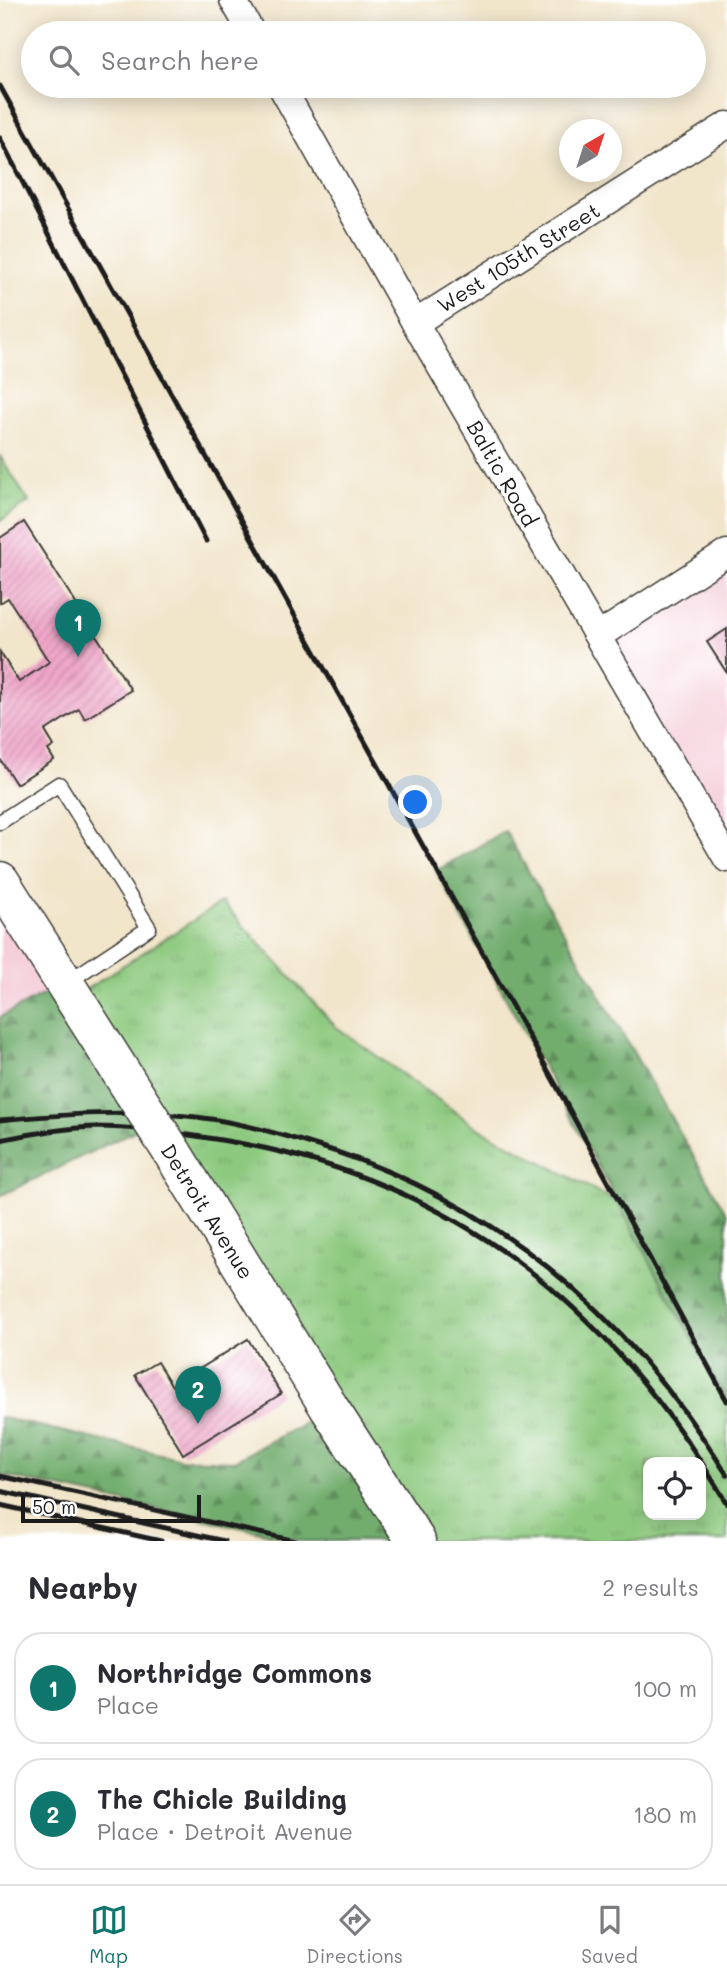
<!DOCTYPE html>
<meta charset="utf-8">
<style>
body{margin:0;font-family:Mali,sans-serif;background:#f2f2f3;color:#2b2b33}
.controls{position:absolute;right:21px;bottom:21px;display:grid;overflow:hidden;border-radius:14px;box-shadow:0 4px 18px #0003}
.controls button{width:63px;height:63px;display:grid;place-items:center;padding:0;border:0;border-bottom:2px solid #e1e1e2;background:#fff;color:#2b2b33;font:35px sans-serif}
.compass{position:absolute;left:559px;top:119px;width:63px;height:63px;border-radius:50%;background:#fff;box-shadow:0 4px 18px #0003;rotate:39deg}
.scale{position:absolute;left:21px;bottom:18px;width:180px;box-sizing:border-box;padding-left:7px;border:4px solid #1c1c1c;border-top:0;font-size:19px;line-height:24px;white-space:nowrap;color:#1c1c1c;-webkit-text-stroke:5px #fff;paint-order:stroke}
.you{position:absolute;left:416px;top:803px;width:24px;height:24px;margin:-18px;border:5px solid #fff;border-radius:50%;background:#1a73e8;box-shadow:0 0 0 10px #1a73e833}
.badge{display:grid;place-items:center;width:46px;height:46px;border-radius:50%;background:#0f766e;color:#fff;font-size:23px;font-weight:700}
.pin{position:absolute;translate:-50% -58px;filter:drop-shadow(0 2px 4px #0008)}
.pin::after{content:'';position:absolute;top:37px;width:24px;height:21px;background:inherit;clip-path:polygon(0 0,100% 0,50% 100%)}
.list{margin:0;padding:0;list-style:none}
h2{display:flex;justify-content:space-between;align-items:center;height:91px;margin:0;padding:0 28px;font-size:30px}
h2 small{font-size:23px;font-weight:400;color:#7c7c81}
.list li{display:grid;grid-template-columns:46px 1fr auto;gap:21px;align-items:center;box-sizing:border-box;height:112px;margin:0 14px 14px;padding:0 14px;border:2px solid #e1e1e2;border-radius:28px}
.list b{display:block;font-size:26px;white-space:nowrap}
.list p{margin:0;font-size:23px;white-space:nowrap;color:#7c7c81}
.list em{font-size:23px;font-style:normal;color:#7c7c81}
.icon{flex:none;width:38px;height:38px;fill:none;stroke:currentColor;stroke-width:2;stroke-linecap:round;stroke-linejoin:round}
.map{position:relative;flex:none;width:727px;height:1541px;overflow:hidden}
.search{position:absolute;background:#fff;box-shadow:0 4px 18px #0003;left:21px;right:21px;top:21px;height:77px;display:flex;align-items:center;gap:18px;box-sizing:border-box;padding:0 24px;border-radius:38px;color:#7c7c81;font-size:26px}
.sheet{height:343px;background:#fff}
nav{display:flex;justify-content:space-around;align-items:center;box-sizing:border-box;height:98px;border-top:2px solid #e1e1e2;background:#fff;font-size:19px;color:#7c7c81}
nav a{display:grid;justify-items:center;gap:4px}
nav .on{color:#0f766e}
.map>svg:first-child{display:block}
</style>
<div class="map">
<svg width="727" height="1541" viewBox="0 0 727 1541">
<defs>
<pattern id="grass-tufts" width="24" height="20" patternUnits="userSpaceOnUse" patternTransform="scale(1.75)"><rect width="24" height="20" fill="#8dc97f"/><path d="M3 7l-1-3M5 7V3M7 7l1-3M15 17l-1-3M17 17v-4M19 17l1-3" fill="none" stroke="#79ac6d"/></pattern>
<pattern id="forest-firs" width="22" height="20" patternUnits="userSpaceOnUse" patternTransform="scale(1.75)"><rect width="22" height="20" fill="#72ad6e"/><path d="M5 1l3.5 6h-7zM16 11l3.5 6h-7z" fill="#5d8c5a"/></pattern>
<pattern id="building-hatch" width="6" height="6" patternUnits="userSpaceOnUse" patternTransform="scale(1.75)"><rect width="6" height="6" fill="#efa7c9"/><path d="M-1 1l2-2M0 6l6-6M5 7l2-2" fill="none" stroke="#cc8fac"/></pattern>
</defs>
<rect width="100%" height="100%" fill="#fff"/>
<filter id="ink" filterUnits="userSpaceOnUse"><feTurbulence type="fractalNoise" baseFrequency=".0143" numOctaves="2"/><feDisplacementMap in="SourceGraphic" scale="14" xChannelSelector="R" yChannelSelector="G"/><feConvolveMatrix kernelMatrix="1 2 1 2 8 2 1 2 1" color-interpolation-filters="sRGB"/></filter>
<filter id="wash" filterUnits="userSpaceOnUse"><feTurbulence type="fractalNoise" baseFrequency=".00686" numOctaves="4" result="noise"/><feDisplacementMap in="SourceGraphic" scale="28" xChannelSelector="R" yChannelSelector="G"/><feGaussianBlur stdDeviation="1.57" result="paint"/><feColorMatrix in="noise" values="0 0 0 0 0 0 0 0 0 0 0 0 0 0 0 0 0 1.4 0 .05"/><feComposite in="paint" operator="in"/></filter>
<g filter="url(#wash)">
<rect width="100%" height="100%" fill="#f1e5ca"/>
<g fill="#f5cfda">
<polygon points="727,553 727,859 598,636"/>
<polygon points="0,881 65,983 0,1017"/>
</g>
<g fill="url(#grass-tufts)" stroke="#54724e" stroke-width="2" fill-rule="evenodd">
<polygon points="0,456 29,502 0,521"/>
<path d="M222,902L335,1026L478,1128L619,1203L727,1401V1541H416L74,997ZM648,1462H701V1515H648Z"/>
</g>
<g fill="url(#forest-firs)" stroke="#476445" stroke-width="2">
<polygon points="505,831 727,1214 727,1402 436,871"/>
<polygon points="65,983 153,1122 0,1196 0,1017"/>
<polygon points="330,1409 416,1541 302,1541 0,1475 0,1417 182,1459 234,1461"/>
</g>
<g id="blocks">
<g fill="url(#building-hatch)">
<polygon points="24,522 131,690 85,719 79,709 45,731 54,746 48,750 54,760 16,784 0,759 0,652 19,682 49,662 8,598 0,603 0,538"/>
<polygon points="727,629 727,673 707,642"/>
<polygon points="248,1339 281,1394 183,1454 135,1375 157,1362 172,1386"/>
</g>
</g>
</g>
<g filter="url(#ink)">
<use href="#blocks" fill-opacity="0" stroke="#3c3a36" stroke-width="2"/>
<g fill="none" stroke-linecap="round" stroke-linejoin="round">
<defs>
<polyline id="service" points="0,822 59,784 149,928 66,983"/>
<g id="minor">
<polyline points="233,0 252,33"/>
<polyline points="281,86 415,323 727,859"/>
<polyline points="415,323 727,125"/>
<polyline points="598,636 727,553"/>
</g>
<g id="primary">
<polyline points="0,881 134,1093"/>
<polyline points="172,1152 330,1409 416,1541"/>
</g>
</defs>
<use href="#service" stroke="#3c3a36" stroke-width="17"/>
<use href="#minor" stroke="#3c3a36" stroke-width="29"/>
<use href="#primary" stroke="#3c3a36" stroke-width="41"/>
<use href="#service" stroke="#fff" stroke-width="14"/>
<use href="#minor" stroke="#fff" stroke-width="26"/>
<use href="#primary" stroke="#fff" stroke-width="38"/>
<g stroke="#1c1c1c" stroke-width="5">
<polyline points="0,86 556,1085 727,1401"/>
<polyline points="0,138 206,541"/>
<path d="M0,1120C65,1114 131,1110 196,1117C232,1121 270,1131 305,1142C491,1196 626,1311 727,1475"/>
<path d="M0,1140C29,1134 65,1128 95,1127C137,1127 179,1133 221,1140C452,1177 611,1305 727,1504"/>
<polyline points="0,1476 296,1541"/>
<polyline points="0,1491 224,1541"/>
<polyline points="0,1505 161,1541"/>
</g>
<defs>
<polyline id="primary-bridge" points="134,1093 172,1152"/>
</defs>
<use href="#primary-bridge" stroke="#3c3a36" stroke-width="41" stroke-linecap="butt"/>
<use href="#primary-bridge" stroke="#fff" stroke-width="38"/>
</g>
</g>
<g text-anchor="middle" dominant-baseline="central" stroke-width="7" stroke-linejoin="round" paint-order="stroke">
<g font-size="21" fill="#1c1c1c" stroke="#fff">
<text transform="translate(518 257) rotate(-32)">West 105th Street</text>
<text transform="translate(503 473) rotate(60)">Baltic Road</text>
<text transform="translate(208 1211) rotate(58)">Detroit Avenue</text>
</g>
</g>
</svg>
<div class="controls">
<button><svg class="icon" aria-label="locate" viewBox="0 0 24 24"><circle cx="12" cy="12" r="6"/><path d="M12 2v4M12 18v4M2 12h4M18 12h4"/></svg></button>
</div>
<svg class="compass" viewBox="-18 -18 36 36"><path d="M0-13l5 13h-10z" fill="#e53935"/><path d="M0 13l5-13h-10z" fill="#7c7c81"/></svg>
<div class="scale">50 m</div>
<div class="you"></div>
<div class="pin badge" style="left:78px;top:657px">1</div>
<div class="pin badge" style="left:198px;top:1424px">2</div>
<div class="search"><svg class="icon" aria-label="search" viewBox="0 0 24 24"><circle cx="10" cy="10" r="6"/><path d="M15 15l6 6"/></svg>Search here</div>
</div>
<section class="sheet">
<h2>Nearby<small>2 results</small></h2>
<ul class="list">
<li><span class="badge">1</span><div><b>Northridge Commons</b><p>Place</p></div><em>100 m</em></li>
<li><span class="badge">2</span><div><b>The Chicle Building</b><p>Place · Detroit Avenue</p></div><em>180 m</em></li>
</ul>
</section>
<nav>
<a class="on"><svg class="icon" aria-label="map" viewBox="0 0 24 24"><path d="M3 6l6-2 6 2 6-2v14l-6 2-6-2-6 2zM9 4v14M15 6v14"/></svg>Map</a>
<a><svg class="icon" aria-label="directions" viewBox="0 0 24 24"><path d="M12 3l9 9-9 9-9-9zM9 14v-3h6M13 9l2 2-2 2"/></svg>Directions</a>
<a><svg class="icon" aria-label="saved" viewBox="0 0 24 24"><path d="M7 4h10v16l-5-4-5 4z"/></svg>Saved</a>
</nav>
